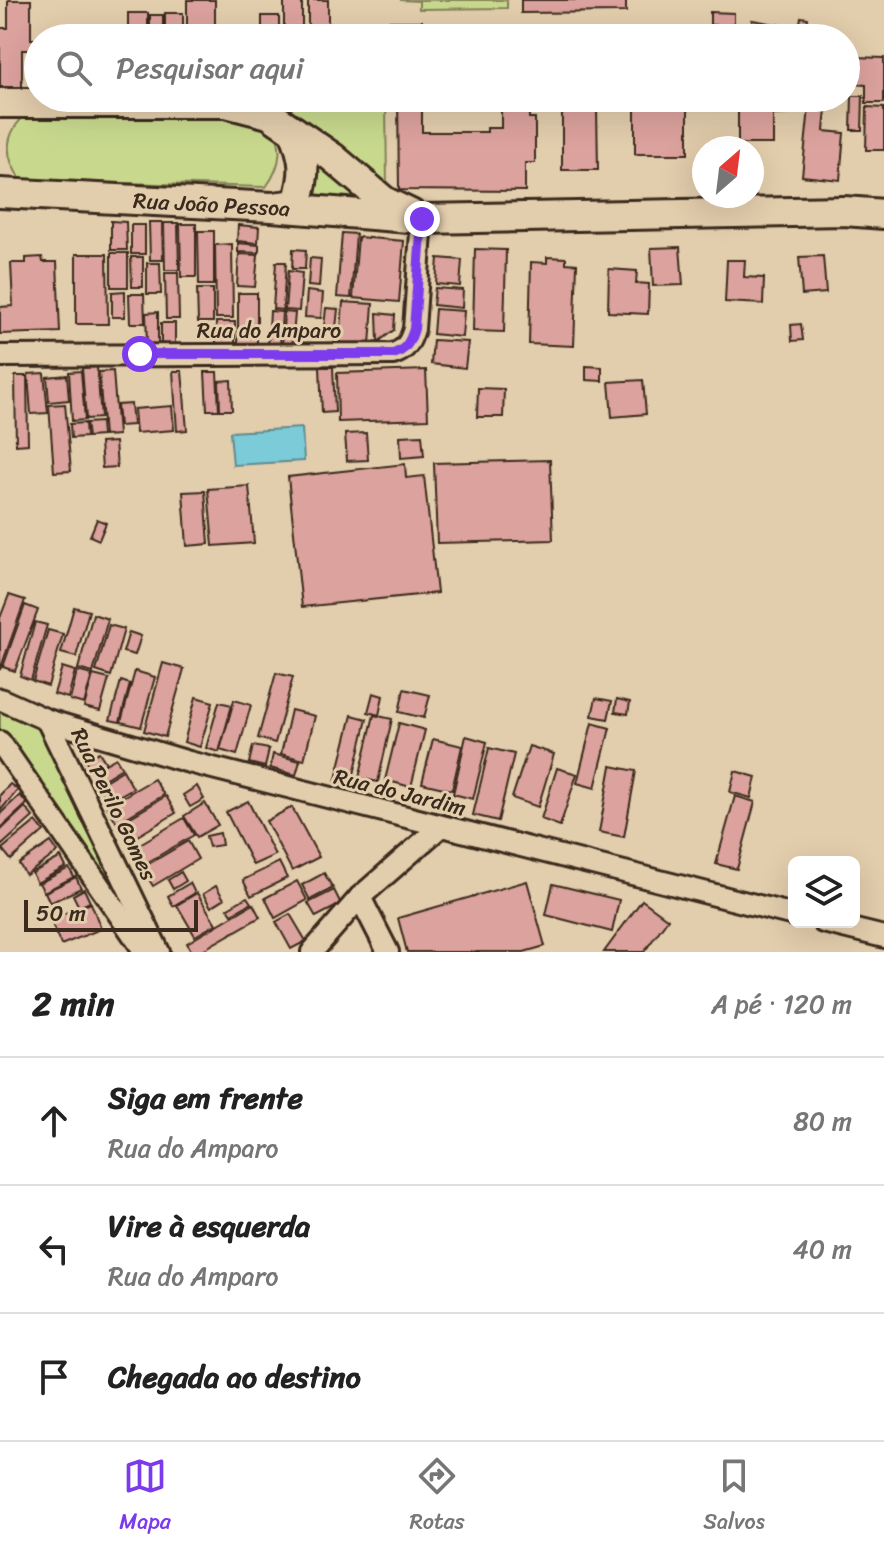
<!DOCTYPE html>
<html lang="pt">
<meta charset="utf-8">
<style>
body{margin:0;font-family:Sriracha,sans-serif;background:#f6f6f6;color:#222}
.controls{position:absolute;right:24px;bottom:24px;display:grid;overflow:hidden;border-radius:12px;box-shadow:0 8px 32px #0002}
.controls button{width:72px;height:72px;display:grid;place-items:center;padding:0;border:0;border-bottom:2px solid #e0e0e0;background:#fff;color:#222;font:40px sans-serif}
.compass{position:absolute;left:692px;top:136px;width:72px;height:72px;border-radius:50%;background:#fff;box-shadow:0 8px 32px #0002;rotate:28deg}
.scale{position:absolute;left:24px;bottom:20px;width:174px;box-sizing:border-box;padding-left:8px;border:4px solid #3b2a1e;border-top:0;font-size:22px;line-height:28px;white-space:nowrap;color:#3b2a1e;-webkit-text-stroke:6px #e2cdac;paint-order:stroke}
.stop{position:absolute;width:24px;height:24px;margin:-18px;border:6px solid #7c3aed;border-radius:50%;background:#fff}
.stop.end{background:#7c3aed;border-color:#fff;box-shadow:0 2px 8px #0008}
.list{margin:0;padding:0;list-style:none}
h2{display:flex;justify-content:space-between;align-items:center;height:104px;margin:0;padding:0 32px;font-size:34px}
h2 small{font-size:26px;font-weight:400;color:#767676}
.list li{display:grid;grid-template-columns:52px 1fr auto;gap:24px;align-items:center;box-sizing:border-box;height:128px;padding:0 32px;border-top:2px solid #e0e0e0}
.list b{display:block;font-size:30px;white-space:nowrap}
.list p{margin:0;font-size:26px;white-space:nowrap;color:#767676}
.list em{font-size:26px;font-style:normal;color:#767676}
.icon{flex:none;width:44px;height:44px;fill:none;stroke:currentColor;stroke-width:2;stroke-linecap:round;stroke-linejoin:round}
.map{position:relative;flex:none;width:884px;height:952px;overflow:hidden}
.search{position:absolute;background:#fff;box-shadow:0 8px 32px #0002;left:24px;right:24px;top:24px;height:88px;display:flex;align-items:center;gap:20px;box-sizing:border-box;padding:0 28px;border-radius:44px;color:#767676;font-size:30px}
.sheet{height:488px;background:#fff}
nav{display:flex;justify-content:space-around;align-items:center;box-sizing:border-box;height:112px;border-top:2px solid #e0e0e0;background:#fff;font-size:22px;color:#767676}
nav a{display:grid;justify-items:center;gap:4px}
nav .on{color:#7c3aed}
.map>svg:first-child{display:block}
</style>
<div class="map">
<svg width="884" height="952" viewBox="0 0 884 952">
<rect width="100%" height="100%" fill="#e2cdac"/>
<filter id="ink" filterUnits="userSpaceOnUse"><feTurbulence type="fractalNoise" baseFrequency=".0125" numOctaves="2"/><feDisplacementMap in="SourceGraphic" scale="16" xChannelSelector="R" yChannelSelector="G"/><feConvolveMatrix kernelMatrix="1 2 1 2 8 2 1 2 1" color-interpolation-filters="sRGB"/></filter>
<g filter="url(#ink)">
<g fill="#c8d98e" stroke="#828256" stroke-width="2">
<polygon points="400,0 507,0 507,8 419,9 419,1"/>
<polygon points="386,101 387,190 339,144 279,105"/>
<path d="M30,111L268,119C284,143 283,164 266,187L21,180C2,154 5,131 30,111Z"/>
<polygon points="311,148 378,205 302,199"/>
<polygon points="0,712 42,728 155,952 0,738"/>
</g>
<polygon fill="#7bcbd8" stroke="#618b8e" stroke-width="2" points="302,428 304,461 233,465 230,432"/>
<g fill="#dca29d" stroke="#3b2a1e" stroke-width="2">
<polygon points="8,0 31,0 31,39 38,39 38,50 22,50 22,90 0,89 0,28 8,28"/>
<rect x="187" y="0" width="28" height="36"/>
<rect x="284" y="0" width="18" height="30"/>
<rect x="308" y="0" width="20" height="32"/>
<polygon points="521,0 626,0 626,12 521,13"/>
<polygon points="710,12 734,13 734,25 710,25"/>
<rect x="128" y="13" width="20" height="25"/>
<rect x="165" y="13" width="18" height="25"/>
<rect x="150" y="15" width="13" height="23"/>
<rect x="262" y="16" width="17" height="22"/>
<polygon points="801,17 808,18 805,38 751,29 752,20 799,28"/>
<polygon points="368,21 422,21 422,38 342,38 342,33 368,33"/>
<polygon points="500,30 529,30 529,38 501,38"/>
<polygon points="853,57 884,58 884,103 866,103 866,85 853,84"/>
<polygon points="852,96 863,96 862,130 851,130"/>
<polygon points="398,98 422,98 422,132 487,132 487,128 501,128 501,98 529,98 529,118 535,118 535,163 525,163 525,191 399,190"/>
<rect x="635" y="98" width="53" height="56"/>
<polygon points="738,98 788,98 788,114 773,115 773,144 738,144"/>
<polygon points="810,98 827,98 824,131 844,133 840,180 802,176"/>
<polygon points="867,107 884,108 884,150 866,150"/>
<polygon points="562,108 597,108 598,170 562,170"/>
<polygon points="111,221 126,222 127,250 111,250"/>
<polygon points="149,222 162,222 163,260 150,260"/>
<polygon points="164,223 178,223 179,270 165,270"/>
<polygon points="180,224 196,224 196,277 181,277"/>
<rect x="131" y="225" width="14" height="29"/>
<polygon points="238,225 259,227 258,243 237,241"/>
<polygon points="198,231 214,231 214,285 199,285"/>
<polygon points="342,233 356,234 351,298 337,297"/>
<polygon points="358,237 404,241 399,302 353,298"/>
<polygon points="238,243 259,245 259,253 238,252"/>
<polygon points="232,244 233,318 216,318 215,245"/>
<polygon points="680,247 683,285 653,286 651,248"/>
<polygon points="293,249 306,250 305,269 292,269"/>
<polygon points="475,249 506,250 504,332 473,331"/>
<rect x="111" y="253" width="17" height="34"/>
<polygon points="76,254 107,254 108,324 76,324"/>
<polygon points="239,254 258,255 255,287 237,286"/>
<polygon points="823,256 826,293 802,295 799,257"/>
<polygon points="42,257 43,262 57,262 60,332 0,334 0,307 13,306 11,263 26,263 26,258"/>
<polygon points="131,257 143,257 143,287 132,287"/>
<polygon points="547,257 566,258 566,263 577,264 574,346 529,344 531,262 547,263"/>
<polygon points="310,258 321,259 319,287 308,286"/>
<polygon points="438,258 462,260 460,286 436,284"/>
<polygon points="727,260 745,260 744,277 764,278 763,304 725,302"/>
<polygon points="276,262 286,262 283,310 273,309"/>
<polygon points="147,263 160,263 161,294 147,294"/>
<polygon points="609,269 637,271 636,283 649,284 648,314 608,312"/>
<polygon points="288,271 302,273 299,311 285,310"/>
<polygon points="165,273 178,273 179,319 166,319"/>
<polygon points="435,288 463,290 462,308 433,305"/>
<polygon points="197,289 213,289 213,322 198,322"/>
<polygon points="125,291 125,317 112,317 112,292"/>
<polygon points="307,291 323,293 321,318 305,317"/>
<rect x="238" y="293" width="19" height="51"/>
<polygon points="129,294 144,294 145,323 130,323"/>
<polygon points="343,302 373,304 370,345 340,343"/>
<polygon points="326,308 338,309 336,328 324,327"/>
<polygon points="435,309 464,311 462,337 433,334"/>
<polygon points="270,311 282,312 280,348 268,347"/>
<polygon points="158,312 158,346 147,346 146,313"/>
<polygon points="284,312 295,313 292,349 282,348"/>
<polygon points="377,313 395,315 394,330 378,342"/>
<rect x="216" y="322" width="19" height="27"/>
<rect x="161" y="323" width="14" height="23"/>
<polygon points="801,324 803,340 792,341 791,325"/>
<polygon points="433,340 468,342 465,368 431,364"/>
<polygon points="586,366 602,367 602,381 586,380"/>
<polygon points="97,367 101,418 86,419 82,368"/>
<polygon points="320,367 333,367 335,412 322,413"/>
<polygon points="426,370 428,419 338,422 337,373"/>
<polygon points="81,371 85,420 72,421 69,372"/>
<polygon points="113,371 118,435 104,436 99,372"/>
<polygon points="173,371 182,371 187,430 177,431"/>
<polygon points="205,372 217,372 219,410 207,410"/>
<polygon points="44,373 48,413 31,414 28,374"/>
<polygon points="67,375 69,400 49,402 47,377"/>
<polygon points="15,376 27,376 28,444 16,445"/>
<polygon points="231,380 232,410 220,410 219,381"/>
<polygon points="643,380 646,414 612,417 609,382"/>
<polygon points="478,388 504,389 503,417 477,417"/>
<polygon points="65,404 71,471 54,472 49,405"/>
<polygon points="131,404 133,425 119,426 117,405"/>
<polygon points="172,406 174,430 136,433 134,409"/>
<polygon points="101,422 102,436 88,437 86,423"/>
<polygon points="85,423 86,437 71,438 70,424"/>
<polygon points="366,433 368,460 347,461 345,434"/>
<polygon points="422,435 424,456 401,458 400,436"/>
<polygon points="115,442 117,467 102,468 100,443"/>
<polygon points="550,460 553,540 437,543 434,463"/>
<polygon points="405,464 406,478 424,476 437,593 302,607 288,477"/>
<polygon points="249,486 254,543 213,546 208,489"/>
<polygon points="205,491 209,544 187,546 183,492"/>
<polygon points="97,519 106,523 99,540 90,536"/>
<polygon points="9,595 25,600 0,670 0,618"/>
<polygon points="25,605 38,610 15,671 3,667"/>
<polygon points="74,607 89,611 76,657 61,653"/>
<polygon points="93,614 108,619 93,673 78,669"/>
<polygon points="35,622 47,625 31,680 20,676"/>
<polygon points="109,625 124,629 111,676 96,671"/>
<polygon points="48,630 63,634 48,686 33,681"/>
<polygon points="129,632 141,636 135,655 123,652"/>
<polygon points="163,663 184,669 165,737 144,731"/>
<polygon points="62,667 75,671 68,698 54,694"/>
<polygon points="77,671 92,675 84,704 70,700"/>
<polygon points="135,671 155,677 141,727 121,722"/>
<polygon points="276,673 293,677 275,743 258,738"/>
<polygon points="93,675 109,679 100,711 84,707"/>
<polygon points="121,681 130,684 120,722 110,720"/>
<polygon points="404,689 430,695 424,718 399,712"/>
<polygon points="373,693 383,696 379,715 368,712"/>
<polygon points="196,697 213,702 200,747 184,742"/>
<polygon points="596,698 612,701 608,719 592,716"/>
<polygon points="617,699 630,702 628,714 615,712"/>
<polygon points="234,700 251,705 237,755 220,750"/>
<polygon points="219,702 232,705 219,752 206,748"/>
<polygon points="291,710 315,716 304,760 281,754"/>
<polygon points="352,715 367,719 351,787 335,783"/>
<polygon points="374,715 392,719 378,782 359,778"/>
<polygon points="399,723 425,730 411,787 385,780"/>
<polygon points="592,723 610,728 595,788 577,783"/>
<polygon points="466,736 487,742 473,799 453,794"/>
<polygon points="433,739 462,746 452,790 422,783"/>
<polygon points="253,746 269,749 265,767 249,763"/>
<polygon points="529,746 554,754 538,807 512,798"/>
<polygon points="489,748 514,754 498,821 473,815"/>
<polygon points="99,752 106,763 92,771 85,760"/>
<polygon points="273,754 300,761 296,775 270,768"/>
<polygon points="116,758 122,768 99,782 93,771"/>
<polygon points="611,766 636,771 624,837 599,832"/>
<polygon points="557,768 577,774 560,826 541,819"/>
<polygon points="123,770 133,788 108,802 98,785"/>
<polygon points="735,771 756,777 751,798 730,792"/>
<polygon points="154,779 164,795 117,823 107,806"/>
<polygon points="10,784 18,790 0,811 0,795"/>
<polygon points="197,786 204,799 190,807 183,795"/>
<polygon points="20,795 27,804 0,829 0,814"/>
<polygon points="166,796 176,813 129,841 119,824"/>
<polygon points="735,796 755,802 737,869 716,864"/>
<polygon points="248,801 275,855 253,865 226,812"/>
<polygon points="205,803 218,825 197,837 184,816"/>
<polygon points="25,807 33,817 2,845 0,843 0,831"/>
<polygon points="292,807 319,857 292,871 266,821"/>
<polygon points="184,818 194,835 143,865 133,848"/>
<polygon points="36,821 44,831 11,860 2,849"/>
<polygon points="220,833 222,845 209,847 206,836"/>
<polygon points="188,841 198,859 153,886 142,868"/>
<polygon points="51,842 58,852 26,875 19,864"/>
<polygon points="61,857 66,867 37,883 32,873"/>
<polygon points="279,862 287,878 251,896 243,880"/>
<polygon points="69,868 74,877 44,892 39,883"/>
<polygon points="181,872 186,881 173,889 168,880"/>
<polygon points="324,873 333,888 310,900 302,885"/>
<polygon points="76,877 81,888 50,903 45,892"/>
<polygon points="297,881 307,900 275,918 265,898"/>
<polygon points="527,881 545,946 524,952 407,952 398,918"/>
<polygon points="190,883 195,893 173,906 168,896"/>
<polygon points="553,884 619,900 612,932 546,915"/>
<polygon points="216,886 224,899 211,907 203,894"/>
<polygon points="84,889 90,902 79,907 73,895"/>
<polygon points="334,890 341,904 316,917 308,903"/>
<polygon points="197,893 216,924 195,936 177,905"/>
<polygon points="247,897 251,903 232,914 228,908"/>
<polygon points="642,900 668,919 644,952 604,952"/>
<polygon points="91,903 101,929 61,945 50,919"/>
<polygon points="253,904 260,917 199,952 192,952 187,943"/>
<polygon points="290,914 306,941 291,949 276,922"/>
</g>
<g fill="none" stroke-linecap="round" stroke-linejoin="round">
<defs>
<g id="street">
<path d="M0,356L393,354C406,350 410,342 414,329L422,219"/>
<polyline points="0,699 47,720 189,762 794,915"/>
<polyline points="47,720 159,952"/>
<polyline points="0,742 145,952"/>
<polyline points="360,897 388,952"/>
<polyline points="823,922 884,937"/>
<polyline points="312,952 360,897 440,827"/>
</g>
<g id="secondary">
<polyline points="0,103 226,103 269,114 332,157 384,201 411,214"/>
<path id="s1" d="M0,193L272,207L422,219L844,211L884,214"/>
<path d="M273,207L297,204C306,173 306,162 294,131"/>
</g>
</defs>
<use href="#street" stroke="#3b2a1e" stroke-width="26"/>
<use href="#secondary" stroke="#3b2a1e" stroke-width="34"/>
<use href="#street" stroke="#e2cdac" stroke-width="20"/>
<use href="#secondary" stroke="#e2cdac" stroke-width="28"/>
</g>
</g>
<g fill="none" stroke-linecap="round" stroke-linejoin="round" filter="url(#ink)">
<path stroke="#7c3aed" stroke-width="10" d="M140,354H393C406,350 410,342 414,329L422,219"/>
</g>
<g text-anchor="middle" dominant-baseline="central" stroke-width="6" stroke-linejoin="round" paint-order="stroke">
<g font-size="22" fill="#3b2a1e" stroke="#e2cdac">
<text stroke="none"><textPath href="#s1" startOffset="212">Rua João Pessoa</textPath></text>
<text x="269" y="330">Rua do Amparo</text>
<text transform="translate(400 792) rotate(14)">Rua do Jardim</text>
<text transform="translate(114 804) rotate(64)">Rua Perilo Gomes</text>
</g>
</g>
</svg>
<div class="controls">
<button><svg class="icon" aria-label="layers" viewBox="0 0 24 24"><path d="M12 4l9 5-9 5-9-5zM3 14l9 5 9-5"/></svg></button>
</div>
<svg class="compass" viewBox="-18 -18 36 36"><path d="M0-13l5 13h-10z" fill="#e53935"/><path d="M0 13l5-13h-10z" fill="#767676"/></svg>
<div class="scale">50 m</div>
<div class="stop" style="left:140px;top:354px"></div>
<div class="stop end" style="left:422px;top:219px"></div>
<div class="search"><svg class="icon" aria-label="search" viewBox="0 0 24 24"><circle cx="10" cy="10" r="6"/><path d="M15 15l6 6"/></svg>Pesquisar aqui</div>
</div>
<section class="sheet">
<h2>2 min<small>A pé · 120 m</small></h2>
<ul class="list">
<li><svg class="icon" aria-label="ahead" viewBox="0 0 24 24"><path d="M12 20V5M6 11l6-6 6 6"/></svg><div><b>Siga em frente</b><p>Rua do Amparo</p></div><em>80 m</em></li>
<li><svg class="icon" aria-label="left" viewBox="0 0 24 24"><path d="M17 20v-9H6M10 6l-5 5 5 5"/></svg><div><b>Vire à esquerda</b><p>Rua do Amparo</p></div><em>40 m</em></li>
<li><svg class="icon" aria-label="arrive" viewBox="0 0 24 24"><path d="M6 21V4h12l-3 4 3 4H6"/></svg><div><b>Chegada ao destino</b></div></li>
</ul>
</section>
<nav>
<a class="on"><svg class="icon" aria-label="map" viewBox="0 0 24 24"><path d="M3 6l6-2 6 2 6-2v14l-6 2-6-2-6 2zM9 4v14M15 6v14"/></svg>Mapa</a>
<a><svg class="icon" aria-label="directions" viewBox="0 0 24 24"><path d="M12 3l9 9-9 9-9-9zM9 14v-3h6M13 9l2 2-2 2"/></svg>Rotas</a>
<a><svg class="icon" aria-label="saved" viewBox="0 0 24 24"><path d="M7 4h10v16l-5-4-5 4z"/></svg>Salvos</a>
</nav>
